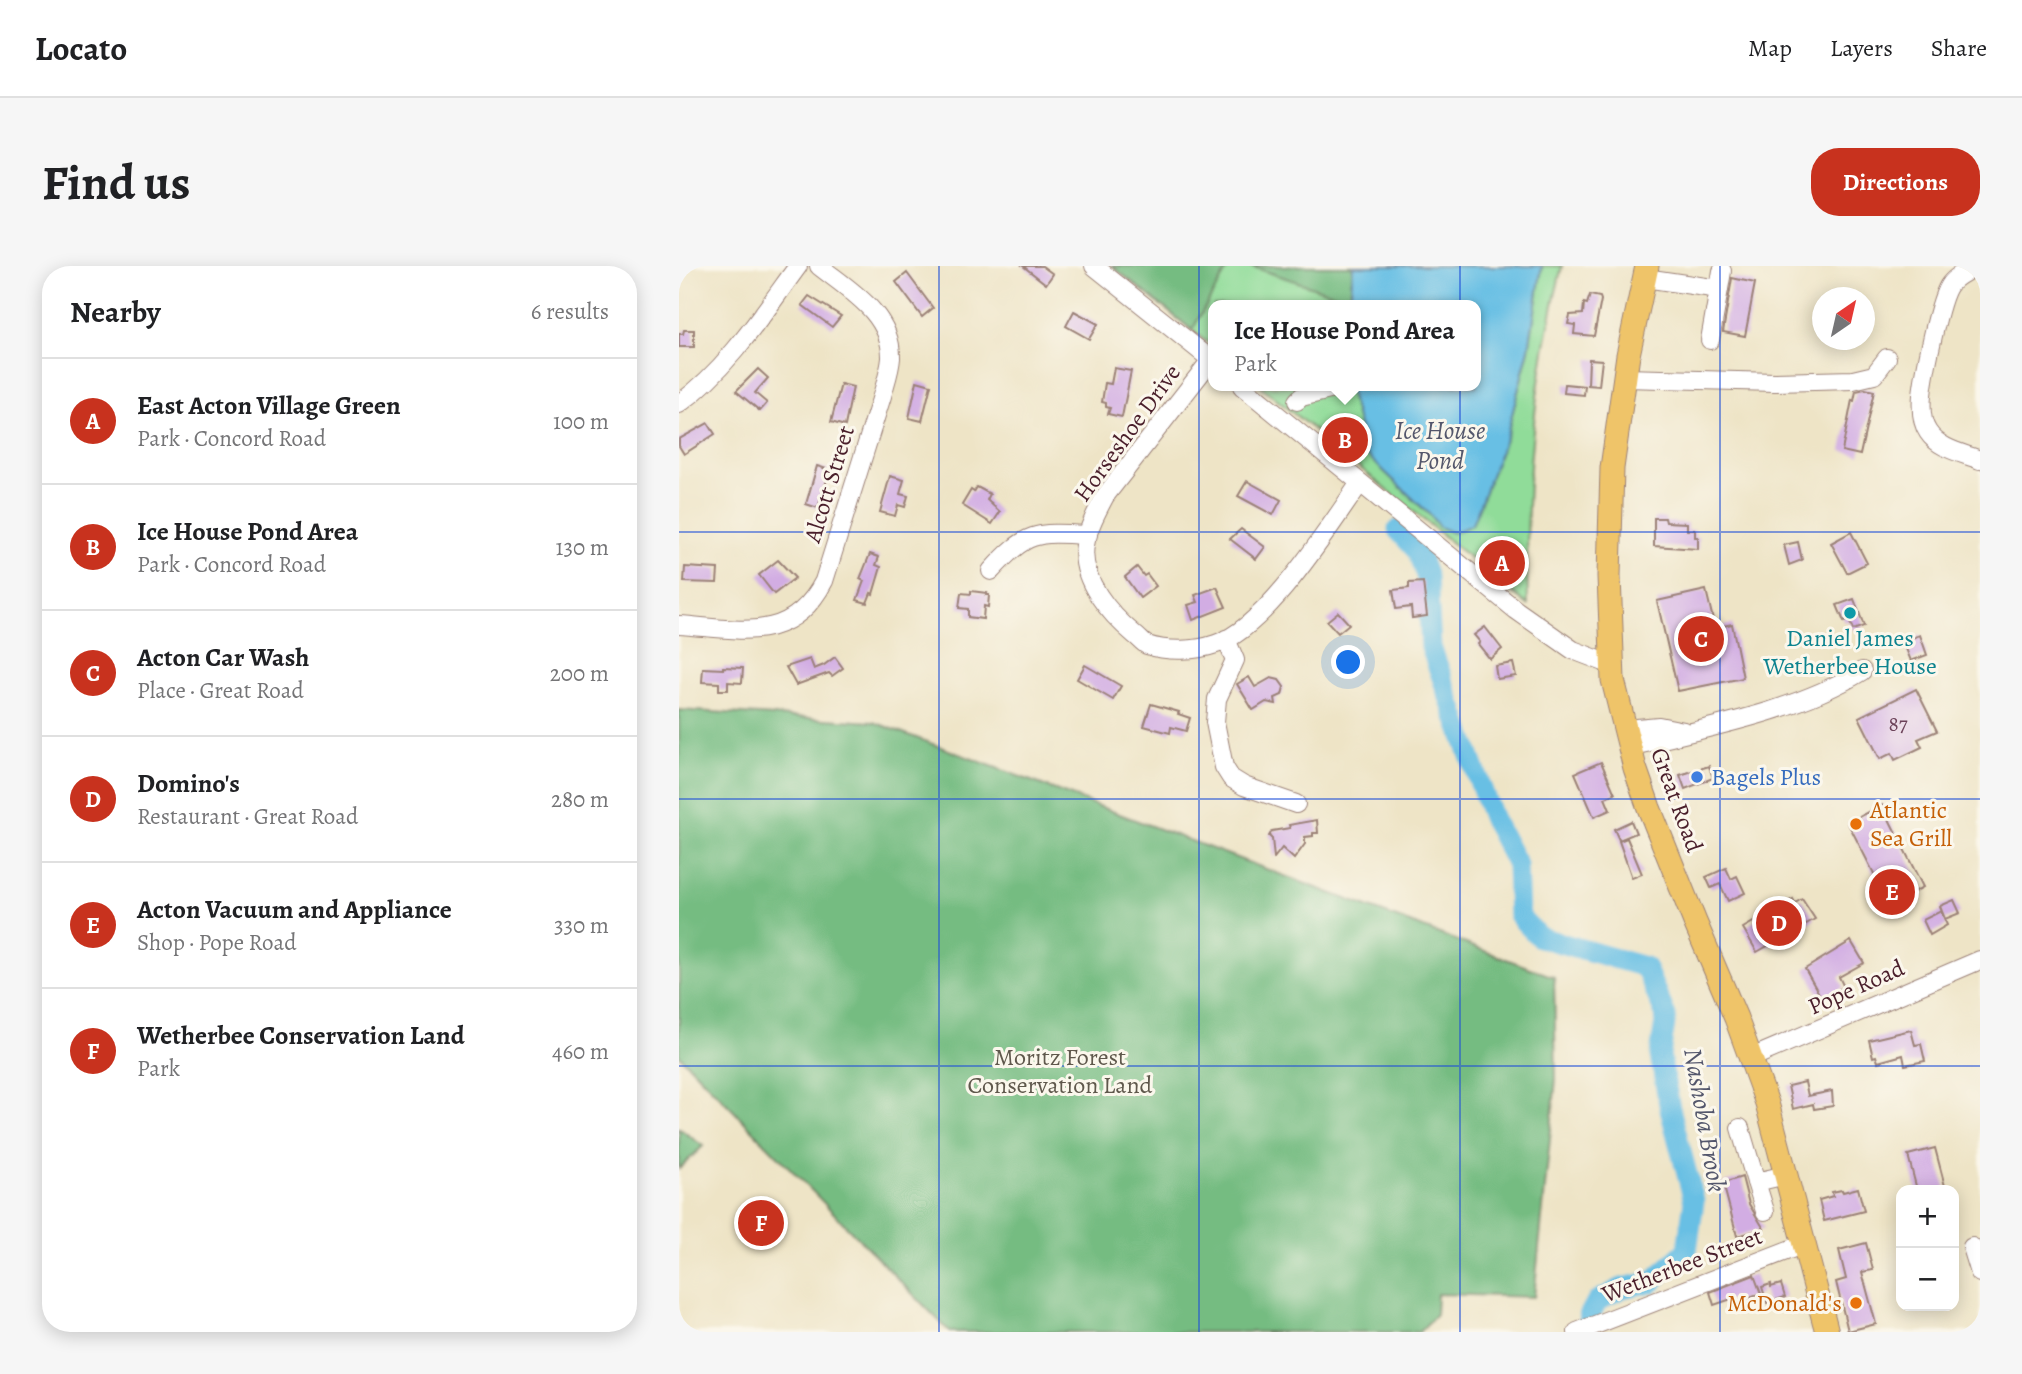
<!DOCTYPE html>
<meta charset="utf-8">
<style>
body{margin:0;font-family:Alegreya,serif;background:#f6f6f6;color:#202124}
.controls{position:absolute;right:21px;bottom:21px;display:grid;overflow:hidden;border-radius:14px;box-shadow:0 4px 18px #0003}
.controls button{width:63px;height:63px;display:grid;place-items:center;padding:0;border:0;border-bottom:2px solid #e0e0e0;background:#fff;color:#202124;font:35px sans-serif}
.compass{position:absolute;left:1133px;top:21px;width:63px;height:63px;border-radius:50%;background:#fff;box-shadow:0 4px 18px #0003;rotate:34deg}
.you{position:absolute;left:670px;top:397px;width:24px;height:24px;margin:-18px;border:5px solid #fff;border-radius:50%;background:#1a73e8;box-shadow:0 0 0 10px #1a73e833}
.badge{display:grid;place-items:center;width:46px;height:46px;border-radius:50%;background:#c8321e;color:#fff;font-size:23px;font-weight:700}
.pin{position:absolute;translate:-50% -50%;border:4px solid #fff;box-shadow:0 2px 7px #0006}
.popup{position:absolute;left:529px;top:34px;width:273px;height:91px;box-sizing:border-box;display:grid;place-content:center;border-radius:14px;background:#fff;filter:drop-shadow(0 2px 5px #0005);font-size:23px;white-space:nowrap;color:#757577}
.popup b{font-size:26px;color:#202124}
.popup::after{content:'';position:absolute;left:50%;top:100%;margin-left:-14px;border:14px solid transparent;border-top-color:#fff}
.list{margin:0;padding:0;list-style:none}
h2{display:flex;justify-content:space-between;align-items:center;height:91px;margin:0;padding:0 28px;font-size:30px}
h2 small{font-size:23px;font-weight:400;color:#757577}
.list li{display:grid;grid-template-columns:46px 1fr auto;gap:21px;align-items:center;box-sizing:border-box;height:126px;padding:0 28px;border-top:2px solid #e0e0e0}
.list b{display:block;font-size:26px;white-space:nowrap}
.list p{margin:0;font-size:23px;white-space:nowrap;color:#757577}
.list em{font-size:23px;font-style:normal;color:#757577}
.map{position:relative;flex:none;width:1301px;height:1066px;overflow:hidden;border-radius:28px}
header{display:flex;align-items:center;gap:42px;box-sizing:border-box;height:98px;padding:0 35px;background:#fff;border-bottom:2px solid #e0e0e0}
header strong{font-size:33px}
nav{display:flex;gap:38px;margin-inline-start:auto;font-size:24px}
.intro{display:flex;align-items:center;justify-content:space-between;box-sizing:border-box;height:168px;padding:0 42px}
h1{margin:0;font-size:49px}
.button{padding:18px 32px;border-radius:28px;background:#c8321e;color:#fff;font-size:24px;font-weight:700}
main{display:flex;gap:42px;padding:0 42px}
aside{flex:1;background:#fff;border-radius:28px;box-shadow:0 4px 18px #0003}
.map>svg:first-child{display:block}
</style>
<header>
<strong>Locato</strong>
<nav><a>Map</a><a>Layers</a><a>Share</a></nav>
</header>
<div class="intro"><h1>Find us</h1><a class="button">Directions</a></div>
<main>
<aside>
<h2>Nearby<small>6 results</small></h2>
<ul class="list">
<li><span class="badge">A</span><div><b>East Acton Village Green</b><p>Park · Concord Road</p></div><em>100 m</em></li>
<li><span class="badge">B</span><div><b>Ice House Pond Area</b><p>Park · Concord Road</p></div><em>130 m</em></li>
<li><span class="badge">C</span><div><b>Acton Car Wash</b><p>Place · Great Road</p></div><em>200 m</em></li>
<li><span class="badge">D</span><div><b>Domino's</b><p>Restaurant · Great Road</p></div><em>280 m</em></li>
<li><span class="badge">E</span><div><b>Acton Vacuum and Appliance</b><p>Shop · Pope Road</p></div><em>330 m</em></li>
<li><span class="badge">F</span><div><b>Wetherbee Conservation Land</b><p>Park</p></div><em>460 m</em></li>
</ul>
</aside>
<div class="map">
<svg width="1301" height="1066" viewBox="0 0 1301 1066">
<rect width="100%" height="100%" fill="#fbf7ec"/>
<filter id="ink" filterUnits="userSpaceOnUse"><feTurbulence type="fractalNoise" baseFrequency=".0143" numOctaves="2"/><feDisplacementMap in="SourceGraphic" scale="14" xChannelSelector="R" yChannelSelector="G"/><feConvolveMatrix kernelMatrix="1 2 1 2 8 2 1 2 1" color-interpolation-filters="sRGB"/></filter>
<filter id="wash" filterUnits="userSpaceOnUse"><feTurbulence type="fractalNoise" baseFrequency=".00686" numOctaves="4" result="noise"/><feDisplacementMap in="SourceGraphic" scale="28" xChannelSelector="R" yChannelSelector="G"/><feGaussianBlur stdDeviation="1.57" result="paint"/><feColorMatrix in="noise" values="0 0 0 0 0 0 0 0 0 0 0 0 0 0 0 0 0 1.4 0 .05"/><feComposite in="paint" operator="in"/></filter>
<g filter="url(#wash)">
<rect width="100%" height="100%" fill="#eee4c6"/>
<g fill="#90dc99" stroke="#6d7e62" stroke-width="2">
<polygon points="433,0 674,0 671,39 535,39 535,82"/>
<path d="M863,0H883C854,116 845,220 849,339L581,120H669L688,189L751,249L760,261L793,259L828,168L850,83Z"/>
</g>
<g fill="#74bc81" stroke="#5f6e56" stroke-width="2">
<polygon points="433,0 550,0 513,64"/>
<polygon points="571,0 674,0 671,33 664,31"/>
<polygon points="0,444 195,456 875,711 877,813 855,1031 758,1028 757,1049 740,1066 271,1066 0,789"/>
<polygon points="0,862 24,880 0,903"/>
</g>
<polygon fill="#67bfe4" stroke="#586f88" stroke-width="2" points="674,0 863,0 850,83 828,168 793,259 774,267 760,261 751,249 688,189 669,120 797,120 797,39 671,39"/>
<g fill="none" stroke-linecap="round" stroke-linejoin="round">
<polyline stroke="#67bfe4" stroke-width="21" points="719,264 739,286 748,312 752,381 813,551 838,599 840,650 860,671 966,701 987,750 981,789 991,843 1015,935 1008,984 973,1016 943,1022 918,1035 910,1050 908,1066"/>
</g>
<g id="blocks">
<g fill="#d2ade3">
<polygon points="344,0 363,0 374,8 367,18"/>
<polygon points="228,7 254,42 243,51 217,16"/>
<polygon points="1053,12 1076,17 1066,70 1044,66"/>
<polygon points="911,29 921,31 922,34 915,70 895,68 896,59 889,58 891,49 904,48 905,37 908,38"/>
<polygon points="130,30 162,50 153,61 123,39"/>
<polygon points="395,45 419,58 410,73 387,60"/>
<polygon points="5,64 15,64 15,81 0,81 0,68 4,68"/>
<polygon points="910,93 923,94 920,120 909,119"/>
<polygon points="435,102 452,105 443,151 429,148 431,142 427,141 427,137 423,136 426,117 432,118"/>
<polygon points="79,103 89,112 76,127 88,137 81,145 57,125"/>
<polygon points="238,115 252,119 243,155 230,152"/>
<polygon points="162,118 174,121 166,160 152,156"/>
<polygon points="886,118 906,120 905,129 885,127"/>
<polygon points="1186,123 1195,125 1181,189 1163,185 1173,134 1175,135 1177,125"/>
<polygon points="29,157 36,168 5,188 0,180 0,173"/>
<polygon points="138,200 151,204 139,242 127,238"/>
<polygon points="211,210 225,214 221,228 229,230 226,241 219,239 216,250 201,246"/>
<polygon points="568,215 602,234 594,249 559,230"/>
<polygon points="298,221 311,228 308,234 321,246 313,258 283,239 292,224 295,226"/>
<polygon points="975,252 986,252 987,256 1008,257 1008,264 1016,264 1016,271 1019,271 1019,283 975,280"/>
<polygon points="562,263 586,281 577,293 551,273"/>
<polygon points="1172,266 1188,297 1168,307 1152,277"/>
<polygon points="1119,276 1123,294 1110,299 1105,279"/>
<polygon points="191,288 200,291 197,299 202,301 194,328 192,327 188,337 178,334 185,315 181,313"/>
<polygon points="99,294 116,312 95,328 80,309"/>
<polygon points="6,301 39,303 38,317 5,316"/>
<polygon points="458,301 465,310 468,308 477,320 461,332 446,311"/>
<polygon points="744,316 748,350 733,352 732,341 717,343 714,324 730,322 730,317"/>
<polygon points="538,321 547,341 514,354 509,339 519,336 516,329"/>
<polygon points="1027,324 1036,362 1053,358 1064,412 999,425 978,335"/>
<polygon points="292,325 308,327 307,329 310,329 309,341 305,340 304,353 289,351 289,343 280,342 282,327 292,328"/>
<polygon points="1175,333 1185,360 1174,364 1170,354 1165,356 1158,339"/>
<polygon points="659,346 670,358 659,367 648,355"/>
<polygon points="806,361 823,383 811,393 799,378 801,376 795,369"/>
<polygon points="1241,369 1248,389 1232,395 1224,375"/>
<polygon points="156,391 164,402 153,410 150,407 117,419 107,401 131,393 135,403 145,399"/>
<polygon points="834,397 837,410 818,413 816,400"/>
<polygon points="406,399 442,420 434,434 398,413"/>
<polygon points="44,401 64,402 63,417 49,416 49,424 40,424 40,417 23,416 24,402 44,403"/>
<polygon points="570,411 576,421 592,412 600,414 605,421 603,429 596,432 597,438 587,436 574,444 558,418"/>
<polygon points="1237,423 1258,465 1239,473 1243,481 1216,494 1213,487 1201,493 1180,451"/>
<polygon points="472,438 500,446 499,448 511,452 507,465 492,461 491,467 465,460"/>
<polygon points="922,496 936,528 926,532 931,544 915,551 896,507"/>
<polygon points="1030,500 1034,512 1006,523 1001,509"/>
<polygon points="1203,539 1244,621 1211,639 1169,557"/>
<polygon points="638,554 639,567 634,567 634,570 626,571 626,578 615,593 603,582 595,592 593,573 590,570 593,565 611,562 610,559"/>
<polygon points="952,555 957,567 940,574 935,563"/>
<polygon points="948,572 963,608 953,612 940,575"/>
<polygon points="1047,602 1052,613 1058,610 1066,627 1049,635 1041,618 1032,622 1027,611"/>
<polygon points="1114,633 1116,637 1123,633 1136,653 1078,686 1064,662"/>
<polygon points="1275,634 1281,647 1266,653 1261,640"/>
<polygon points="1262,645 1268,659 1251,669 1244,654"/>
<polygon points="1172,675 1185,697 1160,711 1165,721 1143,733 1126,703"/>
<polygon points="1232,764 1236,779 1242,778 1246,795 1226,799 1224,789 1199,796 1197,790 1194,791 1190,774"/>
<polygon points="1126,816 1129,830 1153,825 1154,840 1135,843 1134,838 1114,843 1109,820"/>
<polygon points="1256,882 1267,924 1238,924 1229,889"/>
<polygon points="1063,911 1070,938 1085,963 1058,970 1044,917"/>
<polygon points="1179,922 1185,945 1145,955 1140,934 1154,930 1153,926 1163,924 1164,926"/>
<polygon points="1187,977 1194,1004 1183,1006 1197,1058 1169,1065 1157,1016 1167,1013 1160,984"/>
<polygon points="1075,1009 1082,1028 1056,1037 1055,1032 1035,1039 1031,1026"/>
<polygon points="1092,1018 1092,1021 1102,1018 1106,1031 1088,1037 1083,1021"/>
</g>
</g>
</g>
<g filter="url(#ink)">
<use href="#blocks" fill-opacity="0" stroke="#9c8278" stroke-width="2"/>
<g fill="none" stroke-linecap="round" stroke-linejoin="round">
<defs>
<g id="minor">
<polyline points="415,0 535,96"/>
<path d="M1298,0C1288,5 1277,10 1271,18C1260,31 1245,110 1243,129C1242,141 1242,156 1249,166C1260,183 1283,187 1301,194"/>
<polyline points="966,12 1040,23 1043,5"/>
<polyline points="1031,74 1040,23"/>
<path d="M532,94L426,230C418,245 409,262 406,279C400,314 432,349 456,369C460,372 464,377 468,379C489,386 517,385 537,378C588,361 650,261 681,217"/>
<polyline points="945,112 1096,116 1174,114 1195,109 1208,92"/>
<polyline points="563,120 837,344 894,384 933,399"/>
<polyline points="618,135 622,131 667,120"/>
<path d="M0,138C49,102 83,49 119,0"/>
<path d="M312,305C349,265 356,266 409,269"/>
<path d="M0,359C60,363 112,379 145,315L203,130C206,118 211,105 212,92C213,48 170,24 140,0"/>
<polyline points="547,373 556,394 538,433 536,456 545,501 552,512 565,520 617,538"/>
<polyline points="947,463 980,460 1005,465"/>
<path d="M950,481C1026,462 1117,446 1183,405"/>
<polyline points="1072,792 1301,694"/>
<polyline points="1061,862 1077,916 1107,909"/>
<polyline points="1077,916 1086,945"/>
<polyline points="1293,981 1301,1007"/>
<polyline points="898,1066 1125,978"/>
</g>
<polyline id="major" points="968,0 949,89 933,202 930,310 934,414 956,502 970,542 1016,656 1057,752 1088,837 1148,1066"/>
</defs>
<use href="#minor" stroke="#9c8278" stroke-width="20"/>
<use href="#major" stroke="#9c8278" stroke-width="25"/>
<use href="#minor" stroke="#fff" stroke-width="18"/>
<use href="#major" stroke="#efc469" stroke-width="23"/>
</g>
</g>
<path fill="none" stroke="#1d4ed8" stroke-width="2" stroke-opacity="0.55" d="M260,0V1066M520,0V1066M781,0V1066M1041,0V1066M0,266H1301M0,533H1301M0,800H1301"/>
<circle fill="#0f9aa8" stroke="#fbf7ec" stroke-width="2.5" cx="1171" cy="347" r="7"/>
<circle fill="#3f7fe0" stroke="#fbf7ec" stroke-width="2.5" cx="1018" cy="511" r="7"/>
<g fill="#e8710a" stroke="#fbf7ec" stroke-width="2.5">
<circle cx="1177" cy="558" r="7"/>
<circle cx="1177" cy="1037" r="7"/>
</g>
<g text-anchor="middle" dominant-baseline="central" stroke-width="6" stroke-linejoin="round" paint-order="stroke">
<g font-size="21" fill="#6c4259">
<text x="1219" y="458">87</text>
</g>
<g font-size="24" fill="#4a1f2b" stroke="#fbf7ec">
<text transform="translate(448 167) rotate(-54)">Horseshoe Drive</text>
<text transform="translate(150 218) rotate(-73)">Alcott Street</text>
<text transform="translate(998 534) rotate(70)">Great Road</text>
<text transform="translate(1177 721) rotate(-24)">Pope Road</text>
<text transform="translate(1003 999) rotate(-21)">Wetherbee Street</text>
</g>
<g font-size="24" fill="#0d838f" stroke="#fbf7ec">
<text x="1171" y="372">Daniel James<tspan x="1171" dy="28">Wetherbee House</tspan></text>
</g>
<g font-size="24" fill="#366cbe" stroke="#fbf7ec" text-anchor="start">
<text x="1032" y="511">Bagels Plus</text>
</g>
<g font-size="24" fill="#c56008" stroke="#fbf7ec" text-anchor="start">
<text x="1191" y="544">Atlantic<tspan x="1191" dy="28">Sea Grill</tspan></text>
<text x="1163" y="1037" text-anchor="end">McDonald's</text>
</g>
<g font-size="24" fill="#5f584c" stroke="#fbf7ec">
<text x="381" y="791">Moritz Forest<tspan x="381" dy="28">Conservation Land</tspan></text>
</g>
<g font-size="26" font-style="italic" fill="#54576c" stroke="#fbf7ec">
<text x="761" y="164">Ice House<tspan x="761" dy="30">Pond</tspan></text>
<text transform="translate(1026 854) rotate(80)">Nashoba Brook</text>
</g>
</g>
</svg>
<div class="controls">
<button>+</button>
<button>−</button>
</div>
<svg class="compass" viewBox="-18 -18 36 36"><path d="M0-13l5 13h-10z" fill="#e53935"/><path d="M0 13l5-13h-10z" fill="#757577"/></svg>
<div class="you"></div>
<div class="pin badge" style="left:823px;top:297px">A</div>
<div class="pin badge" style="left:666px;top:174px">B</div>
<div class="popup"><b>Ice House Pond Area</b>Park</div>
<div class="pin badge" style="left:1022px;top:373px">C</div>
<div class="pin badge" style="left:1100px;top:657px">D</div>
<div class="pin badge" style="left:1213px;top:626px">E</div>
<div class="pin badge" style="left:82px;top:957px">F</div>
</div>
</main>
